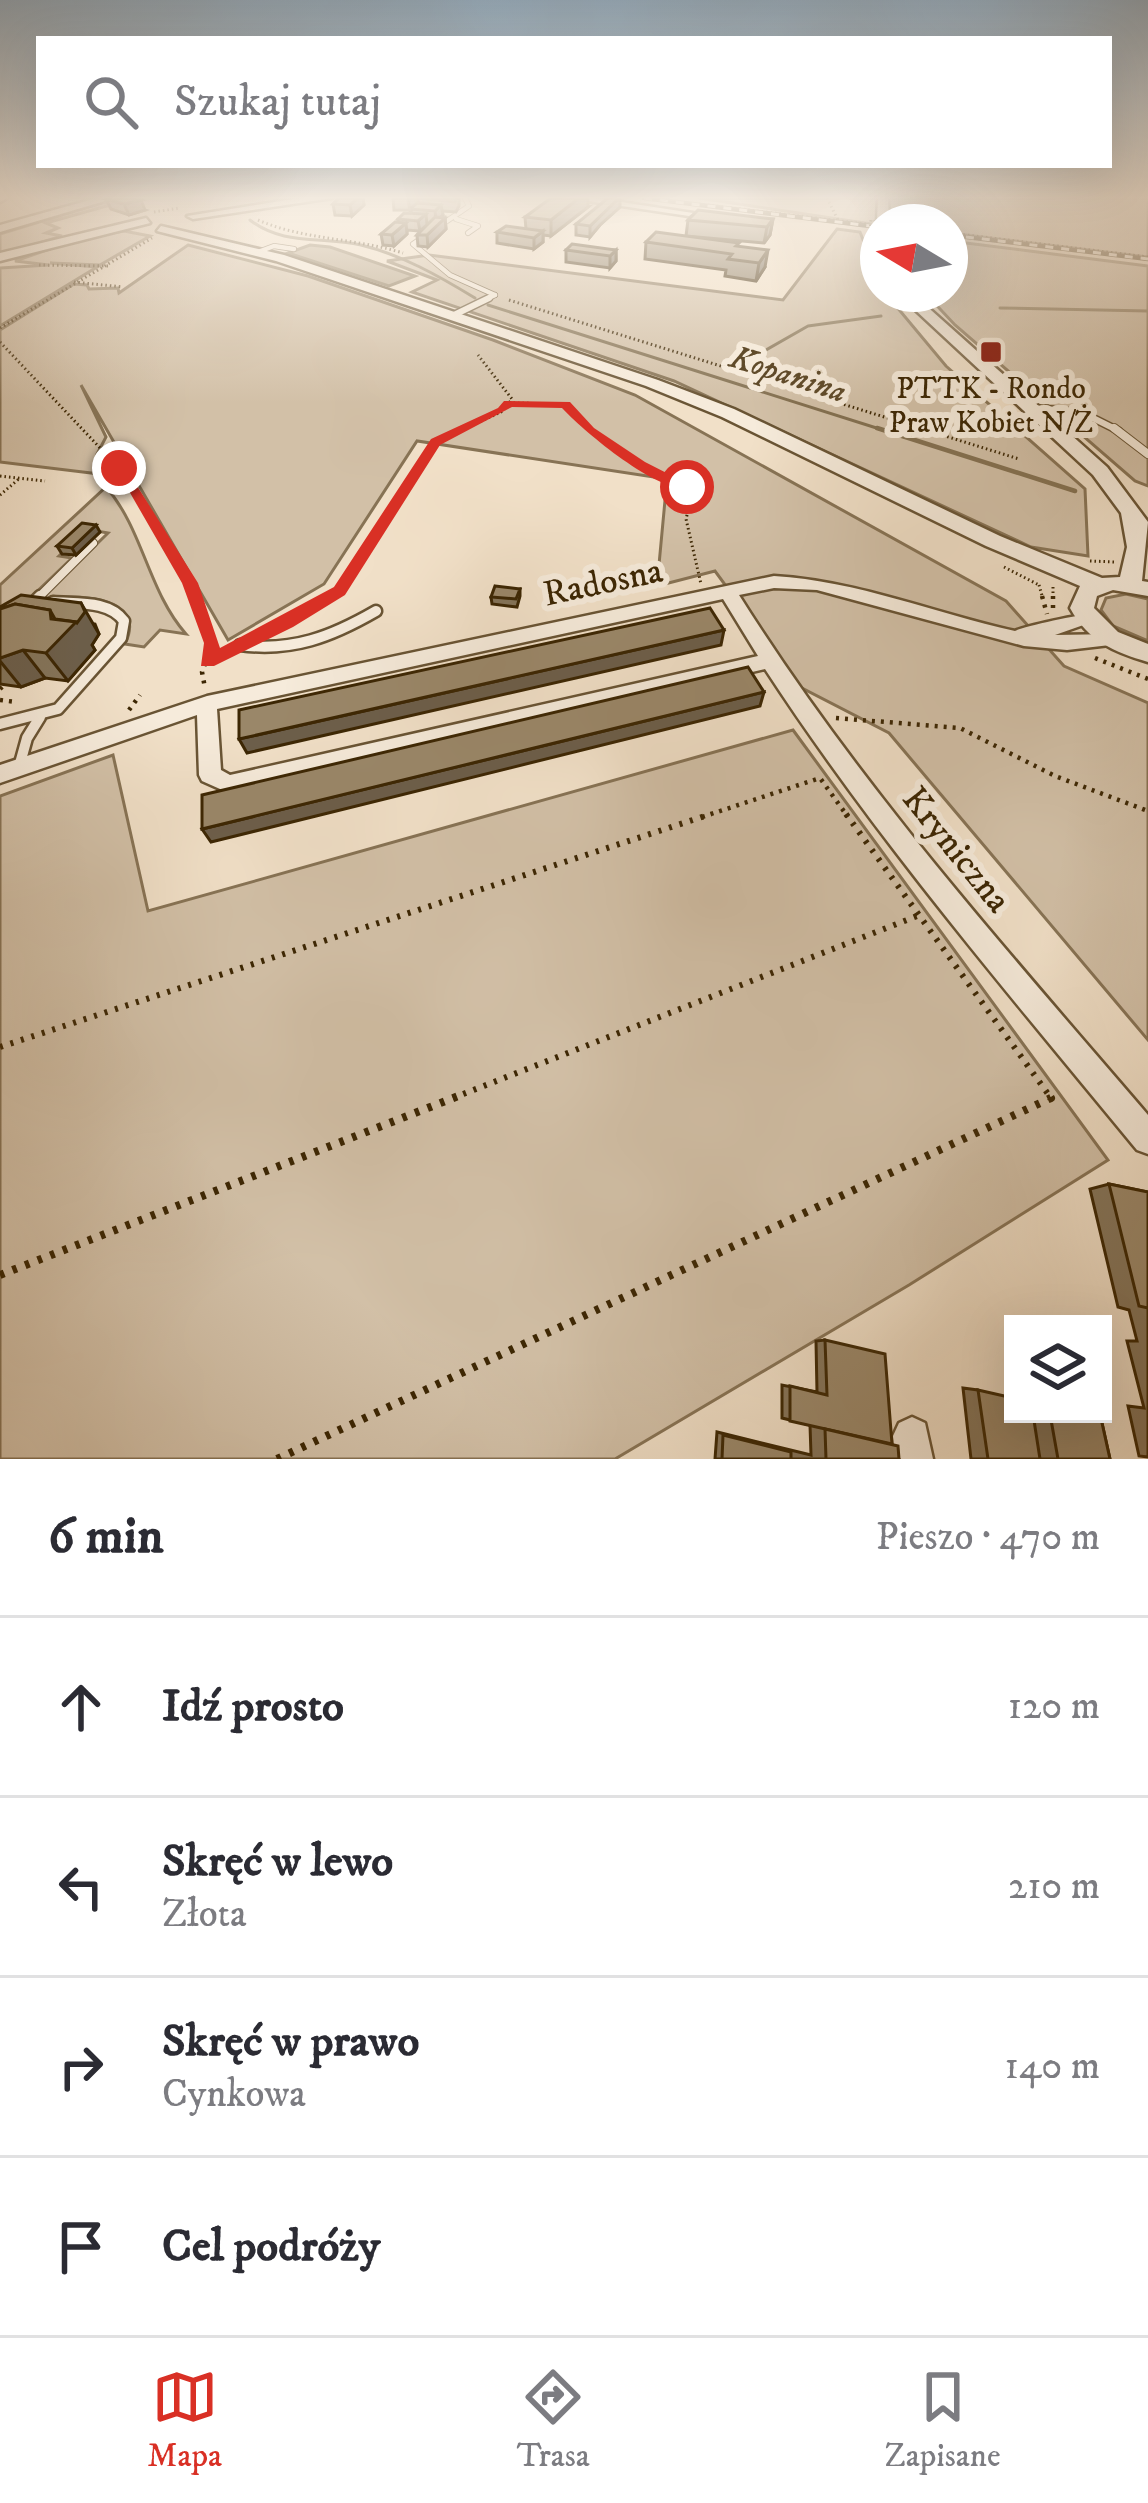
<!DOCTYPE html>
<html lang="pl">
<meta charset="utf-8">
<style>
body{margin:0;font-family:"IM FELL DW Pica",serif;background:#f7f7f7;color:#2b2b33}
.controls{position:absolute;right:36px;bottom:36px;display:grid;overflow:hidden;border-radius:0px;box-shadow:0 12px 48px #0002}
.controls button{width:108px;height:108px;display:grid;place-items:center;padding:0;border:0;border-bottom:3px solid #e1e1e2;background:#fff;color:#2b2b33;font:60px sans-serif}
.compass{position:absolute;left:860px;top:204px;width:108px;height:108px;border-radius:50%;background:#fff;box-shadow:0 12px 48px #0002;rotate:280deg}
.stop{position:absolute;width:36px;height:36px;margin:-27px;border:9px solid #d93025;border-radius:50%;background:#fff}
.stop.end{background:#d93025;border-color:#fff;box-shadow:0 3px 12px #0008}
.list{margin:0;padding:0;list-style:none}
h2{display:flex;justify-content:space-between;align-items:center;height:156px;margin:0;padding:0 48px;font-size:51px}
h2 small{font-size:39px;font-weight:400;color:#7c7c81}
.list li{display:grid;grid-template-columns:78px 1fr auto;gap:36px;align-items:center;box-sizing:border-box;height:180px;padding:0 48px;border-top:3px solid #e1e1e2}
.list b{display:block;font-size:45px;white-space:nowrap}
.list p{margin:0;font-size:39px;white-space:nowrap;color:#7c7c81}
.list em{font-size:39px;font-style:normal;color:#7c7c81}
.icon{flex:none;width:66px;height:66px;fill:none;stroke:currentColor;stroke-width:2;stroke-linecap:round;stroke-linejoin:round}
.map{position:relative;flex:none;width:1148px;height:1459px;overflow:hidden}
.search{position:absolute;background:#fff;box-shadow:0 12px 48px #0002;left:36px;right:36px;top:36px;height:132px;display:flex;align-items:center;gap:30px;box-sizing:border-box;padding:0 42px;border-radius:0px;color:#7c7c81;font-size:45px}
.sheet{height:876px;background:#fff}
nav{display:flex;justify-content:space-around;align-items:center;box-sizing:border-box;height:168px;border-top:3px solid #e1e1e2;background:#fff;font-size:33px;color:#7c7c81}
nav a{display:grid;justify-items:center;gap:6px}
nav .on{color:#d93025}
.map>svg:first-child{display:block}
</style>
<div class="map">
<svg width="1148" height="1459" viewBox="0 0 1148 1459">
<rect width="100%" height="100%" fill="#f1e0c8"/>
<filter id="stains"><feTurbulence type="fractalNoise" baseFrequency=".00167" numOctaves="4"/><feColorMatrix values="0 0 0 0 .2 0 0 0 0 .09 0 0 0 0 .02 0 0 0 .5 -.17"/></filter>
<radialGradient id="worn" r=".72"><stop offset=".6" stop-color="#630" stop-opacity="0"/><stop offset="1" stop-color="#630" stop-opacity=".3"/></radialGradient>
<g fill="#d2c0a7" stroke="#877355" stroke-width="3">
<polygon points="118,198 135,198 46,223 58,228 46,233 62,236 0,255 0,234"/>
<polygon points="699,198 1148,198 1148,257 950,233 950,222 878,225"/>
<polygon points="837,229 860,232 878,278 878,294 886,294 946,366 1085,489 1088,556 1031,547 674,381 412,292 437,280 387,261 429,255 783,300"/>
<polygon points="124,231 150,236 100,265 50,263 97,267 0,326 0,268 49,265 15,261 79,239"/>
<polygon points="950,241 1148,266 1148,486 1135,481 955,325 926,294 950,294"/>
<polygon points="188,245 308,276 493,340 635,395 1006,601 1064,666 1148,703 1148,1040 889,733 800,687 715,571 657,586 667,479 417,441 324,584 228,640 81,385 106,437 97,454 116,476 0,462 0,330 74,284 87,285 89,289 118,288 119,293"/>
<path d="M106,487C143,529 148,591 186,634L160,630L144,647L125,644C149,595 74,594 41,599L108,533L86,529L59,556L72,558L27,601L0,617V585Z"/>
<polygon points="1126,594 1148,599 1148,641 1113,626 1101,610 1106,598"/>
<polygon points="793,730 1108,1160 909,1285 615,1459 0,1459 0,796 113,755 148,911"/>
</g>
<polygon fill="#b3a185" stroke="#837051" stroke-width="3" points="310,245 330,247 415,276 389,286 288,253"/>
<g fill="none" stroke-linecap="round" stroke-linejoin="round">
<g stroke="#837051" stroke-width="3">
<path d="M250,220C283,246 322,236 361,245C402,255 439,276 475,298"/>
<polyline points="488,305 886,431"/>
<polyline points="1000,308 1148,311"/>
<polyline points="736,367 808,326 881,316"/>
</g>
<polyline stroke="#837051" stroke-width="4.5" points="877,428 1075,491"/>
<defs>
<g id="service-far3">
<polyline points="465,198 469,206 413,244 450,275 495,295"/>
<polyline points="456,219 478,226 468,233"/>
<polyline points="258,252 274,246 294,249"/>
<polyline points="483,301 495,295"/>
</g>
<g id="service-far2">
<polyline points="454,315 489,298"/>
<polyline points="1032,408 1081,412 1119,431"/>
</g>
<g id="service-far1">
<polyline points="1114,428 1148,454"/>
<polyline points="37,599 93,543"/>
</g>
<g id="service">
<polyline points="32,604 40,596"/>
<path d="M240,645C292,652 331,637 376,611"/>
<path d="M0,724L58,709L121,638L124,621C109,600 77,604 53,602"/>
<polyline points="19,767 27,738 40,717"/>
</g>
<g id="minor">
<polygon points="568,198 595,198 693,213 689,216"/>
<path d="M774,576C858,581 934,613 1015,631C1021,627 1085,613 1092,614L1095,618L1092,622L1055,635L1117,634L1119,639L1117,644L1110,645L1067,650L1024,646L817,590L774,588L739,595C857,783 1004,947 1148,1115V1154L1137,1150C1008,993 876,839 765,669L229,793L202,781L199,775L197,715L0,783V765L207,696ZM723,599L758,656L230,775L221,770L217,709Z"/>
<polygon points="912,1417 925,1423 933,1459 895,1459 893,1436 899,1423"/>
</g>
<g id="tertiary">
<polygon points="0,198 7,198 0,202"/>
<polygon points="97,198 115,198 0,232 0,225"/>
<polygon points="300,198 332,198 193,219 187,216"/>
<polygon points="878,198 888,198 889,222 877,222"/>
<polygon points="146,218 150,223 0,261 0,253"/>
<path d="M161,226L284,255L658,380L734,409L1000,536L1102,578L1120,577L1127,547L1121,513L1093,475L898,294H913L1107,467L1148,522L1142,581L1148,582V596L1113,590L1097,596L1094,608L1118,632L1148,644V662C1114,652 1088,641 1070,608L1080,586L986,546L722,417L646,386L276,261L157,231Z"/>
</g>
</defs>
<use href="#service-far3" stroke="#695434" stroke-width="6"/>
<use href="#service-far2" stroke="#695434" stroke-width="9"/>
<use href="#service-far1" stroke="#695434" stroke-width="10"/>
<use href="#service" stroke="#695434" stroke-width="15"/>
<use href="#minor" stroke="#695434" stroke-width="5"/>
<use href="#tertiary" stroke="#695434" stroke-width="5"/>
<g stroke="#3c2603" stroke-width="3" stroke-dasharray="1.5 3" stroke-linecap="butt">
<polyline points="827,198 838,220"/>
<polyline points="699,204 866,224"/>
<polyline points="154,212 179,208"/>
<path d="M258,220C304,240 355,238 403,253"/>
<polyline points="950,233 1148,257"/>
<polyline points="870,235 878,276"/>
<polyline points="874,235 878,269"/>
<polyline points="39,265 108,266"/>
<polyline points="74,282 123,287"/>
<polyline points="509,300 1019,459"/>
<polyline points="0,328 152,238"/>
<polyline points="0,342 119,468 196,599"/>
<path d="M509,403L565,404C586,426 609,443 634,460C652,472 682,476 692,496L686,519L701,584"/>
<polyline points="0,476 45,481"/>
<polyline points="0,495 20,478"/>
<polyline points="1090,561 1115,562"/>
<polyline points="1004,567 1039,585"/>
<polyline points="1039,585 1043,599"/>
<polyline points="1053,587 1053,599"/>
<polyline points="325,599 340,591 436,442 503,411 512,399 478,355"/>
</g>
<g stroke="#3c2603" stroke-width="4.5" stroke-dasharray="3 6" stroke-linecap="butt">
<polyline points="195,596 213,643 202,672 205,688"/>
<polyline points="1042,596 1047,614"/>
<polyline points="1053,596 1053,610"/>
<polyline points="272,630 331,596"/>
<polyline points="1095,658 1148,679"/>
<polyline points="207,661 229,651"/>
<polyline points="0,689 5,684"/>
<polyline points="0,700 16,702"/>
<polyline points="129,710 140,695"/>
<polyline points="836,718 960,728 1055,776 1148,811"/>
<polyline points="702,817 820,778 848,817"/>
</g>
<g stroke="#3c2603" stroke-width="6" stroke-dasharray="3 8" stroke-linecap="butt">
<polyline points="846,814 1051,1098"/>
<polyline points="0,1047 711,814"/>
<polyline points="453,1098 917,916"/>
</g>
<g stroke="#3c2603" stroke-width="8" stroke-dasharray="4.5 9" stroke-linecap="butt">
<polyline points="0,1275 461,1095"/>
<polyline points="277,1459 1051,1098 1049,1095"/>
</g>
<use href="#service-far3" stroke="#f6ebdb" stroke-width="4.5"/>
<use href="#service-far2" stroke="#f6ebdb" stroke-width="6"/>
<use href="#service-far1" stroke="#f6ebdb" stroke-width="8"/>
<use href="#service" stroke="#f6ebdb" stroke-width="10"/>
<use href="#minor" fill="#f6ebdb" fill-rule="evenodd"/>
<use href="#tertiary" fill="#f6ebdb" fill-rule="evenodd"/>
<defs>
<g id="rail">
<polyline points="644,198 878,227"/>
<polyline points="950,235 1148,259"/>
</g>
</defs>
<use href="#rail" stroke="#3c2603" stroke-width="4.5"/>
<use href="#rail" stroke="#f6ebdb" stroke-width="3" stroke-dasharray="8" stroke-linecap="butt"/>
<g stroke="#3c2603" stroke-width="3" stroke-dasharray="1.5 3" stroke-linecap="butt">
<polyline points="870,235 871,220"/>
<polyline points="874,235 875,220"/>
</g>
</g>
<g fill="#84745a" stroke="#3c2603" stroke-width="3">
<polygon points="339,198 363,198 364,205 352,216 335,215 333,204"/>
<polygon points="393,198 459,198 459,206 456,212 442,211 443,215 440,218 445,218 446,229 428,247 418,246 417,235 420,231 407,230 407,234 394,246 383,245 381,234 398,222 398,219 411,213 411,210 394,210"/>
<polygon points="106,199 145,210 129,215 111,209"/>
<polygon points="588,207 551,236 543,235 543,242 534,249 497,243 497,232 526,229 525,217"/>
<polygon points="620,207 600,225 590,237 576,235 576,224"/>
<polygon points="773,219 770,235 764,243 686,236 688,220"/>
<polygon points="646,242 738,246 765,267 756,281 725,276 726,270 645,259"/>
<polygon points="566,250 616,250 616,261 610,268 566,262"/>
<polygon points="100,532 76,555 62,554 57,546"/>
<polygon points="520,589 520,596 517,607 492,604 491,597"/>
<polygon points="0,607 95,624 99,634 92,645 95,650 68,681 45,678 21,687 0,684"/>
<polygon points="1109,1184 1148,1192 1148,1457 1139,1456 1128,1406 1144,1408 1127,1341 1137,1341 1129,1310 1118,1307 1090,1189"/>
<polygon points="825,1340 899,1459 715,1459 717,1432 811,1455 810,1425 782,1418 782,1385 817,1392 816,1341"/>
<polygon points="963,1388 978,1390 1013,1414 1100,1414 1110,1459 971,1459"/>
</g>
<g fill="#6c5e4a" stroke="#3c2603" stroke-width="3">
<polygon points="358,198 363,198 364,205 352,216 350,205"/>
<polygon points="410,198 418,198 418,204 410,211 408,200"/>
<polygon points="579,198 588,198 588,207 551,236 551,220"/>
<polygon points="619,198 620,198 620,207 600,225 590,237 590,226"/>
<polygon points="141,200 145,210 129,215 124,204"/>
<polygon points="441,205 443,215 436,221 435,211"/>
<polygon points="426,214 427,225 420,231 418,221"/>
<polygon points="445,218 446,229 428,247 427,235"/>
<polygon points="773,219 770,235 764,243 767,227"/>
<polygon points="406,223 407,234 394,246 392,235"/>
<polygon points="543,231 543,242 534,249 534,238"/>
<polygon points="616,250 616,261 610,268 610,256"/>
<polygon points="768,250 765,267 756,281 759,263"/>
<polygon points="96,525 100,532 76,555 72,548"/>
<polygon points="81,603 99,634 92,645 95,650 68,681 46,653 51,619 50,610"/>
<polygon points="724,630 721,645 247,753 239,739"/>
<polygon points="23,650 45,678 21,687 0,661 0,658"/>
<polygon points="764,692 760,706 211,842 202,829"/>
</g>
<g fill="#9a8769" stroke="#3c2603" stroke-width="3">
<polygon points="109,198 135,198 141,200 124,204 106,199"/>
<polygon points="339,198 358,198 350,205 333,204"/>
<polygon points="417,198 457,198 455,202"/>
<polygon points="551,198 579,198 551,220 525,217"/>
<polygon points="608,198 619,198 590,226 576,224"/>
<polygon points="417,203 441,205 435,211 410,209"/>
<polygon points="698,210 773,219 767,227 688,220"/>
<polygon points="404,213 426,214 418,221 398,219"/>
<polygon points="435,217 445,218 427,235 417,235"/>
<polygon points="395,222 406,223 392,235 381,234"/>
<polygon points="506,226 543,231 534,238 497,232"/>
<polygon points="656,232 739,243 736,246 768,250 759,263 728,259 732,254 646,242"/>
<polygon points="572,244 616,250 610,256 566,250"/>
<polygon points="82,523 96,525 72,548 57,546"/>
<polygon points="495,586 520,589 516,599 491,597"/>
<polygon points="21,595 81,603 85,612 77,623 76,622 55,619 50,610 15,604 0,609 0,607"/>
<polygon points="15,604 50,610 51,619 76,622 46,653 23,650 0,658 0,609"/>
<polygon points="710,608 724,630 239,739 239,710"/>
<polygon points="748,667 764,692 202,829 202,795"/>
<polygon points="1109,1184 1148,1192 1148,1308 1139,1306"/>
<polygon points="825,1340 885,1354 892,1444 790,1421 790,1386 827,1395"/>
<polygon points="978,1390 1013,1398 1013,1414 1033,1414 1040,1459 988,1459"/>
<polygon points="1050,1414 1100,1414 1110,1459 1058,1459"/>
<polygon points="825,1429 898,1446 899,1459 826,1459"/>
<polygon points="723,1435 791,1452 791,1459 722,1459"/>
</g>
<linearGradient id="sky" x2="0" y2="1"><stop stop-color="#93acc0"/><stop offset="0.49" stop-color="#f9f1e6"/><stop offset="1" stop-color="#f9f1e6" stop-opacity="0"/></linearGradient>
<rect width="1148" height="403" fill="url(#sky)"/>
<path fill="#d93025" d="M504,401L570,402L594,428L645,462L694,487C665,500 583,431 562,408L512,407L440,445L345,595L293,627L214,666H201L204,643L182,583L114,465H124L198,583L220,648L334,587L431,439L498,408Z"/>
<rect fill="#8f2418" stroke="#f6ebdb" stroke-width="4.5" x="979" y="340" width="24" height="24" rx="6"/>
<g text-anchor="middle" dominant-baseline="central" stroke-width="12" stroke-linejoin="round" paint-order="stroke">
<g font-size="30" fill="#3c2603" stroke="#f6ebdb">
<text x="991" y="389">PTTK - Rondo<tspan x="991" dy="34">Praw Kobiet N/Ż</tspan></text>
</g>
<g font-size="33" font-style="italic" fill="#604b2a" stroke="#f6ebdb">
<text transform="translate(788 375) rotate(18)">Kopanina</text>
</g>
<g font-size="36" fill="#3c2603" stroke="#f6ebdb">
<text transform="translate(603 583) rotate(-12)">Radosna</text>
<text transform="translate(956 850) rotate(51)">Kryniczna</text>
</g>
</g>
<rect width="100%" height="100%" filter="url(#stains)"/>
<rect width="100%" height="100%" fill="url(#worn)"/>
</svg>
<div class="controls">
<button><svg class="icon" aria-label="layers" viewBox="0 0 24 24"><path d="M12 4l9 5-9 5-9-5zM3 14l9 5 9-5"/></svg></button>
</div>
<svg class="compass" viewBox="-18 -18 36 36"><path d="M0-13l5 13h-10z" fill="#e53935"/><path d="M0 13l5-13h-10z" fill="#7c7c81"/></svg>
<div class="stop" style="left:687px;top:487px"></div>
<div class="stop end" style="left:119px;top:468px"></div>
<div class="search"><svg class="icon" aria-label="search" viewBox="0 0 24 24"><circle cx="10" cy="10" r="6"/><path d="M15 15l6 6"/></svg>Szukaj tutaj</div>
</div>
<section class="sheet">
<h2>6 min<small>Pieszo · 470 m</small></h2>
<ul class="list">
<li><svg class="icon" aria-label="ahead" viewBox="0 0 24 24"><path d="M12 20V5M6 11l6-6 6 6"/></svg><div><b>Idź prosto</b></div><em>120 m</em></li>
<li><svg class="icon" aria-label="left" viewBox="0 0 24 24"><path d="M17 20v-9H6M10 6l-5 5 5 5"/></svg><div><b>Skręć w lewo</b><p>Złota</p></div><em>210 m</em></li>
<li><svg class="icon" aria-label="right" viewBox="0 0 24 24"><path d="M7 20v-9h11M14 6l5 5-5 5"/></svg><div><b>Skręć w prawo</b><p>Cynkowa</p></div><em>140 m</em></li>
<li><svg class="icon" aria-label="arrive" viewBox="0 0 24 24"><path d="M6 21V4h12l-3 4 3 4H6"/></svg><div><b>Cel podróży</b></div></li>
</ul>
</section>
<nav>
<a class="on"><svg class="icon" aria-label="map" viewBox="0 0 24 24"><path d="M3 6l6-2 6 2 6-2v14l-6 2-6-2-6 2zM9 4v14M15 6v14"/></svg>Mapa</a>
<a><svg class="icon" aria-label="directions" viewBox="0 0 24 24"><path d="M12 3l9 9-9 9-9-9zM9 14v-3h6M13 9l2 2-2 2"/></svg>Trasa</a>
<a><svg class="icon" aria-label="saved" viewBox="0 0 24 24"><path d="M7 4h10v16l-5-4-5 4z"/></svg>Zapisane</a>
</nav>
